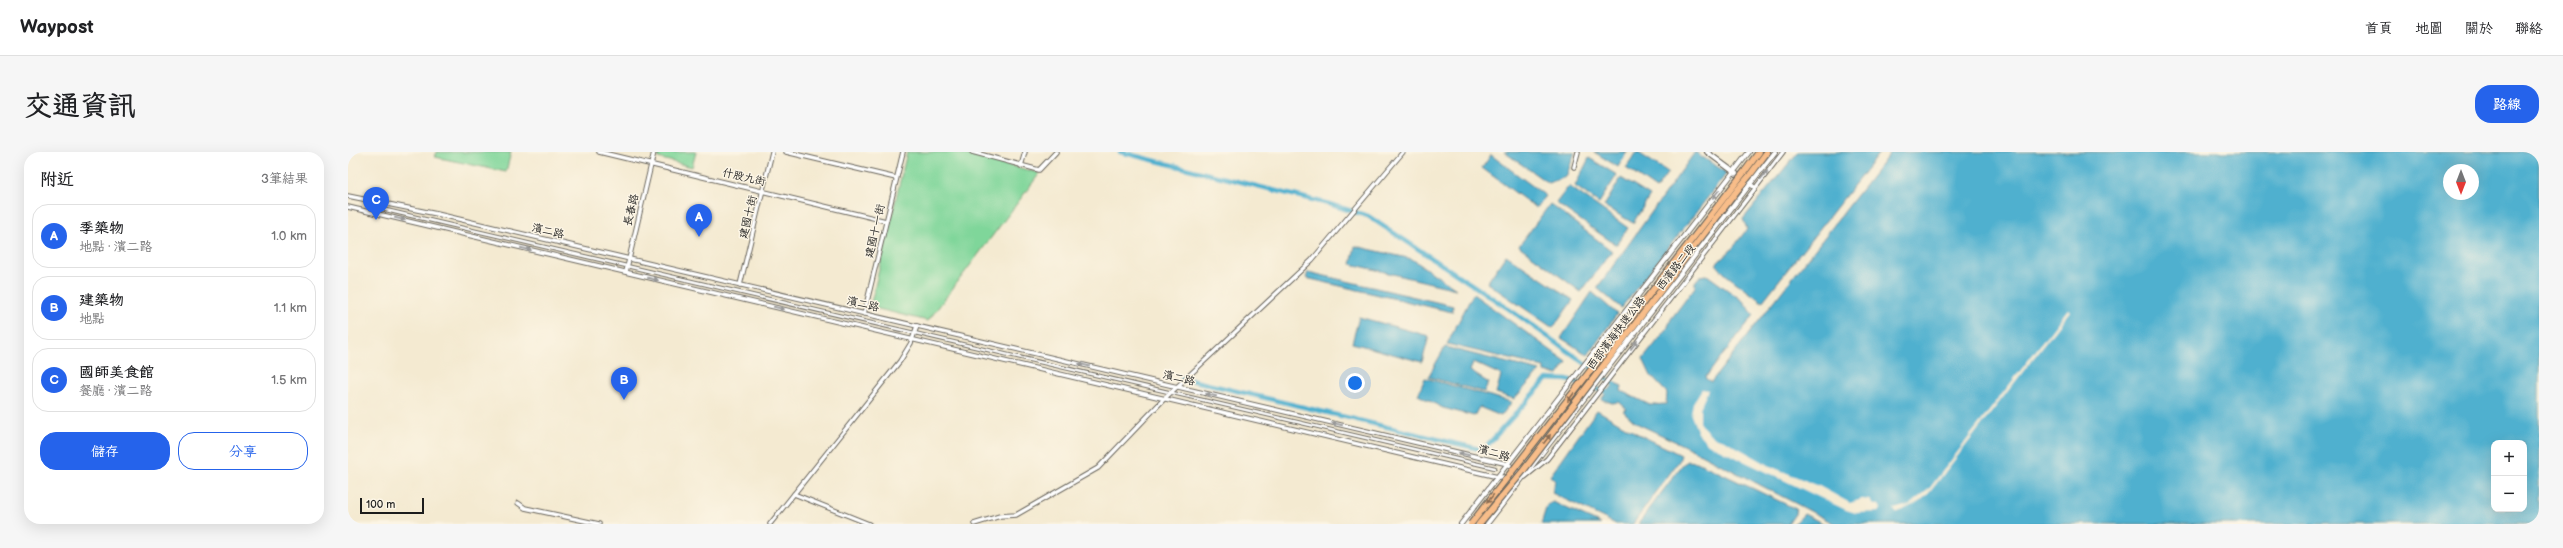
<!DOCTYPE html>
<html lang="zh-TW">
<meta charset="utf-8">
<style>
body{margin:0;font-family:"Balsamiq Sans","LXGW WenKai TC",sans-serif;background:#f6f6f6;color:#202124}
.controls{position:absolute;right:12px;bottom:12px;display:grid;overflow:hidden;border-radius:8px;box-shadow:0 4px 16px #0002}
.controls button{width:36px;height:36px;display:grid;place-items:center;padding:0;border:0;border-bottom:1px solid #e0e0e0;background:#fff;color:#202124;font:20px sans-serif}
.compass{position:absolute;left:2095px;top:12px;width:36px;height:36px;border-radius:50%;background:#fff;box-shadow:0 4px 16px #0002;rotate:180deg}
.scale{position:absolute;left:12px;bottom:10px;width:64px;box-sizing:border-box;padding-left:4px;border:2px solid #1c1c1c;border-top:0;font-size:11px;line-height:14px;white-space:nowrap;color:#1c1c1c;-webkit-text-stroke:3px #fcf5e5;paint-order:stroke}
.you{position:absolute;left:1007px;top:231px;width:14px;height:14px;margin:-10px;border:3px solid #fff;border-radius:50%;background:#1a73e8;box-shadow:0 0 0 6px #1a73e833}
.badge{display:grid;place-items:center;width:26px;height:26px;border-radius:50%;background:#2563eb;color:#fff;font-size:13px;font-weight:700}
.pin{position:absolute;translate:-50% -33px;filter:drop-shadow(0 1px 2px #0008)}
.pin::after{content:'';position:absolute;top:21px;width:14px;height:12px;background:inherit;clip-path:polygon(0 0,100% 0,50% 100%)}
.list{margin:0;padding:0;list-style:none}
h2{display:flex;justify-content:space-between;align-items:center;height:52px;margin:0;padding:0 16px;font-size:17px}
h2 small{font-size:13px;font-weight:400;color:#757577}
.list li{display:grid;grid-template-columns:26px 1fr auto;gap:12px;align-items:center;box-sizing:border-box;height:64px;margin:0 8px 8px;padding:0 8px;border:1px solid #e0e0e0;border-radius:16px}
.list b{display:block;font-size:15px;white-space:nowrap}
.list p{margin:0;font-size:13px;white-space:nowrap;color:#757577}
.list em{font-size:13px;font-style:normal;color:#757577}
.actions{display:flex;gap:8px;padding:12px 16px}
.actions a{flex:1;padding:9px 0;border:1px solid #2563eb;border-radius:16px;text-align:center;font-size:14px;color:#2563eb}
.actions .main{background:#2563eb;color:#fff}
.map{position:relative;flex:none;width:2191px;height:372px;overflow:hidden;border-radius:16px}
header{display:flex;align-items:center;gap:24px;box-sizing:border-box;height:56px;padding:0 20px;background:#fff;border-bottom:1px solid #e0e0e0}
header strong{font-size:19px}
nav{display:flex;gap:22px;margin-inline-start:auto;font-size:14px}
.intro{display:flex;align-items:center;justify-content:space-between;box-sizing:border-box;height:96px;padding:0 24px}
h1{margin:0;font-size:28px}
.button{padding:10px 18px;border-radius:16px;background:#2563eb;color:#fff;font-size:14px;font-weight:700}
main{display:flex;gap:24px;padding:0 24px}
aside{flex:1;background:#fff;border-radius:16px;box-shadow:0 4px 16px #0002}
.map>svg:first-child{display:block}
</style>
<header>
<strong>Waypost</strong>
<nav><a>首頁</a><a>地圖</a><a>關於</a><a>聯絡</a></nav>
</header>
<div class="intro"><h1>交通資訊</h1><a class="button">路線</a></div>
<main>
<aside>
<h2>附近<small>3筆結果</small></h2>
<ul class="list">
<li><span class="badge">A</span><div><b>季築物</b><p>地點 · 濱二路</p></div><em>1.0 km</em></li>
<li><span class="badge">B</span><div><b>建築物</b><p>地點</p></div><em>1.1 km</em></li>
<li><span class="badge">C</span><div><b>國師美食館</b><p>餐廳 · 濱二路</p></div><em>1.5 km</em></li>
</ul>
<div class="actions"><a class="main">儲存</a><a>分享</a></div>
</aside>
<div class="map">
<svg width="2191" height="372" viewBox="0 0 2191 372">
<rect width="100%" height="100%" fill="#fcf5e5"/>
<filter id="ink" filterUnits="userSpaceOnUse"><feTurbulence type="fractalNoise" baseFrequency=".025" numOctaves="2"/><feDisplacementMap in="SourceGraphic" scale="8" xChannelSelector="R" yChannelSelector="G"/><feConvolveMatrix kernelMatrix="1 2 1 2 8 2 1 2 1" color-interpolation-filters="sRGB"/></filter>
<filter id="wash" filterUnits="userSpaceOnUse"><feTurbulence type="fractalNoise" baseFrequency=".012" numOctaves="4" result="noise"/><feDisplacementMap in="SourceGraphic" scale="16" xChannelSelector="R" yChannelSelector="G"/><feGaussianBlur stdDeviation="0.9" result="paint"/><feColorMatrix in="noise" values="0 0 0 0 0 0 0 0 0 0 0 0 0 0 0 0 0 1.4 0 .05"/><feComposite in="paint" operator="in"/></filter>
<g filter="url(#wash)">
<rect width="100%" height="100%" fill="#f4ead1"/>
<g fill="#7fd69a" stroke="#4e795b">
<polygon points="88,0 163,0 158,20 87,5"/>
<polygon points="311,0 348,0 344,15 310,6"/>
<polygon points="559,0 608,0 692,21 580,169 522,155"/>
</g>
<g fill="#50b0cf" stroke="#366676" fill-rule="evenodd">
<polygon points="1156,0 1227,0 1218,25 1200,31"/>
<polygon points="1246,0 1279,0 1270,15"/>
<polygon points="1289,0 1320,20 1308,37 1278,16"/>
<polygon points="1347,0 1379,21 1273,156 1249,136"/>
<polygon points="1450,0 1532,0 1414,150 1377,122 1368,112 1384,97 1399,77 1395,67"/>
<path d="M1543,0H2191V372H1487L1343,297L1288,271L1275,259L1279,257L1271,250L1264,251L1253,247L1267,231L1274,234L1273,239L1302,253L1318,252L1319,241L1303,224L1295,207L1319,177L1323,167L1347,135V130L1352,124L1359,123L1395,149L1406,163L1357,226L1363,230ZM2101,18H2125V42H2101ZM2146,291H2176V357H2146Z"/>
<polygon points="1143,3 1198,44 1188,56 1134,16"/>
<polygon points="1241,6 1269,23 1251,51 1227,34"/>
<polygon points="1273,26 1302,44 1285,71 1256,54"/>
<polygon points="1221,34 1280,76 1268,93 1208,51"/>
<polygon points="1202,52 1264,99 1233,140 1171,94"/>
<polygon points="1007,94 1064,107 1108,137 1003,112"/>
<polygon points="1158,103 1225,148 1205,176 1139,131"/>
<polygon points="960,120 1105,154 1104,160 958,126"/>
<polygon points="1244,140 1269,162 1240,203 1213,186"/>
<polygon points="1125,142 1219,210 1210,223 1196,220 1196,215 1099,192"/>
<polygon points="1011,165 1081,184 1074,210 1004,191"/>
<polygon points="1097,195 1192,219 1166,247 1148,241 1153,223 1125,210 1122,219 1141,231 1136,240 1080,225"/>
<polygon points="1077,226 1164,250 1153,264 1131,255 1126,264 1095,256 1070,243"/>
<polygon points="1249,258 1288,281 1333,303 1331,309 1285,372 1268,372 1204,341 1207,329 1202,324"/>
<polygon points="1340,309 1349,310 1448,357 1447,362 1440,372 1290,372 1335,312"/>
<polygon points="1205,350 1253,372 1193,372 1199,353"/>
<polygon points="1456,362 1476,372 1446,372"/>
</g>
<g fill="#f4ead1">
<polygon points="1720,157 1722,159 1581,341 1571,350 1548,361 1546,357 1561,353 1581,337"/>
<polygon points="1354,237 1360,238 1352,256 1352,272 1365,285 1376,288 1424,315 1471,334 1502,351 1514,347 1522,348 1526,353 1531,353 1533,357 1531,360 1508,361 1498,358 1360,292 1350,281 1343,263 1345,251"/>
</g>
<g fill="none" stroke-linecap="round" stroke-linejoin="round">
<g stroke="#50b0cf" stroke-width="4.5">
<polyline points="772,0 981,52 1020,64 1158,155 1266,232"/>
<polyline points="834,226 1135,298 1199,227 1219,228 1259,240"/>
</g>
</g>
</g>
<g filter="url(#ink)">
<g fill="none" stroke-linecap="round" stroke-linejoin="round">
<defs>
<polyline id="pedestrian" points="25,55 1147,316"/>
<g id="minor">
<polyline points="251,0 538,69"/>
<polyline points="438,0 548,26"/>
<polyline points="624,0 691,18 708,0"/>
<polyline points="673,14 677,0"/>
<polyline points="1226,15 1230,0"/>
<polyline points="0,44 89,62 1160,312 1173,322"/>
<polyline points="0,55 1150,325 1170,325"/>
<polyline points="278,120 306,0"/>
<polyline points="392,133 424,0"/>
<polyline points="516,162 555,0"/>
<polyline points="1177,325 1199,307 1435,0"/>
<polyline points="446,342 521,372"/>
<polyline points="170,351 177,356 251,372"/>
<polyline points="422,372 552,209 563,191 569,174"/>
<polyline points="626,372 652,364 668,363 750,316 816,247 964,108 1055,0"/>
</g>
<g id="tertiary">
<polyline points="1359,0 1406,35"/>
<polyline points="1113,372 1401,0"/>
<polyline points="1139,372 1427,0"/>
</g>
<g id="trunk">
<polyline points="1397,19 1411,0"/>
<polyline points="1402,23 1419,0"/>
<polyline points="1246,214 1386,33"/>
<polyline points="1252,218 1391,36"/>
</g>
</defs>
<use href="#pedestrian" stroke="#68645b" stroke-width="4.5"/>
<use href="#minor" stroke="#68645b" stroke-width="5.5"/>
<use href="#tertiary" stroke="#68645b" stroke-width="6"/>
<use href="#trunk" stroke="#68645b" stroke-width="8"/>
<use href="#pedestrian" stroke="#fff" stroke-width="2.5"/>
<use href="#minor" stroke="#fff" stroke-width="3.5"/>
<use href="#tertiary" stroke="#fff" stroke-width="4"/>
<use href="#trunk" stroke="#f8bd89" stroke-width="5.5"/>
<defs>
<g id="trunk-bridge">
<polyline points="1386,33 1397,19"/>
<polyline points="1391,36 1402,23"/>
<polyline points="1123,372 1246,214"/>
<polyline points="1131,372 1175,319 1252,218"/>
</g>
</defs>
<use href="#trunk-bridge" stroke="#68645b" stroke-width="8" stroke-linecap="butt"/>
<use href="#trunk-bridge" stroke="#f8bd89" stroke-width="5.5"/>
</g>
<defs><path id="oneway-solid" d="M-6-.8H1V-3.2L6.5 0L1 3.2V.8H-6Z"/></defs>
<g fill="#999">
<use href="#oneway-solid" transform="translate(1416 23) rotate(-51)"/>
<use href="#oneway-solid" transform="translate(1368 42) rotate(128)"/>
<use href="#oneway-solid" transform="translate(52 67) rotate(13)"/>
<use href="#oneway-solid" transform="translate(178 97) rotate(13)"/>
<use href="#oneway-solid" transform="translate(305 127) rotate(13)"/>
<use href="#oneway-solid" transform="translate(431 156) rotate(13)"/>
<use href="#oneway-solid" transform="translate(1286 193) rotate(-53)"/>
<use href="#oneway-solid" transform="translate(736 213) rotate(-167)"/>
<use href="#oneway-solid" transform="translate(863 243) rotate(-167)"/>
<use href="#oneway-solid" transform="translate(989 272) rotate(-167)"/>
<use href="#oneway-solid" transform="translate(1116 302) rotate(-167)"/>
</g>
<g fill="#8a6c52">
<use href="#oneway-solid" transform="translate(1223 245) rotate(127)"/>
<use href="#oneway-solid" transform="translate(1199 287) rotate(-53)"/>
<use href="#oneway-solid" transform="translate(1142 347) rotate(129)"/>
</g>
</g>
<g text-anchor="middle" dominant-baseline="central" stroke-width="3" stroke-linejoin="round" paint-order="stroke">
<g font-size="11" fill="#1c1c1c" stroke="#fcf5e5">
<text transform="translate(396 25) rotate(13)">什股九街</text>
<text transform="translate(283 58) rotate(-77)">長春路</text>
<text transform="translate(400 65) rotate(-77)">建國十街</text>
<text transform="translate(200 79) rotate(13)">濱二路</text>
<text transform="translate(527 79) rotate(-77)">建國十一街</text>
<text transform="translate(1328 115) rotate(-52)">西濱路二段</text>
<text transform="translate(515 152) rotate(13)">濱二路</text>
<text transform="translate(1268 181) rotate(-53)">西部濱海快速公路</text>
<text transform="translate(831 226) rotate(13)">濱二路</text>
<text transform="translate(1146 301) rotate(16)">濱二路</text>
</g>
</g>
</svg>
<div class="controls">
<button>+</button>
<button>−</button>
</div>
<svg class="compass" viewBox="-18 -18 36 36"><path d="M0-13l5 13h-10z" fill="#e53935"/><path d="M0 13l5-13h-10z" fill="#757577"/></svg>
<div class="scale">100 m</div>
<div class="you"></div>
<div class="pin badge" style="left:351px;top:85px">A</div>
<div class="pin badge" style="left:276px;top:248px">B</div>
<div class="pin badge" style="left:28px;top:68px">C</div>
</div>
</main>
